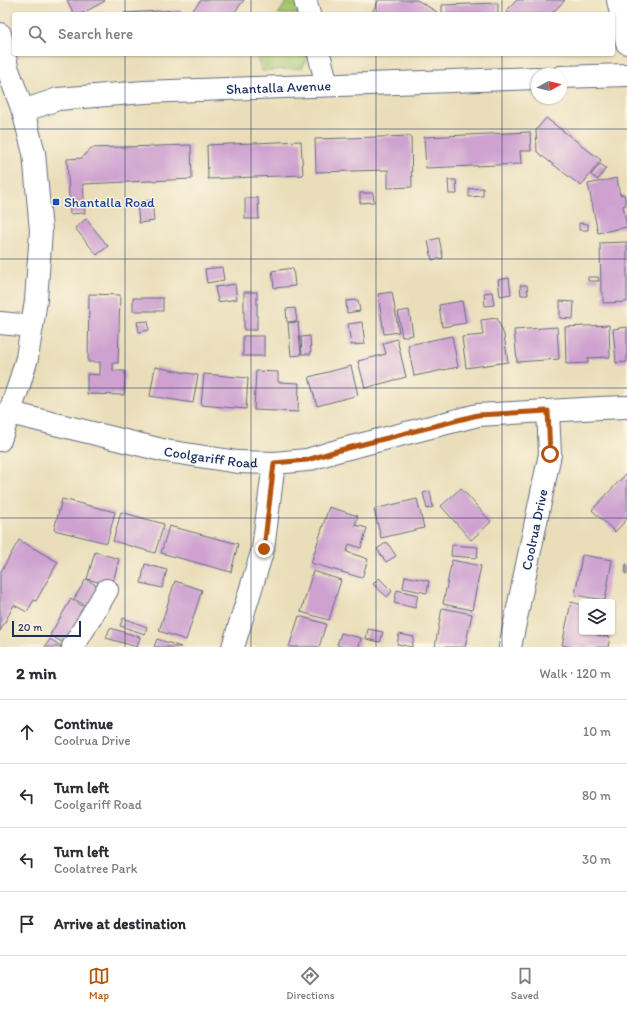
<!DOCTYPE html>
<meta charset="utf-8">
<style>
body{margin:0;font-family:Itim,sans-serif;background:#f2f2f3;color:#2b2b33}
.controls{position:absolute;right:12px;bottom:12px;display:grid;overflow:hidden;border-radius:4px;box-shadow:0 1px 3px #0004}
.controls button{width:36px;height:36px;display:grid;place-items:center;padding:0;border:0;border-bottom:1px solid #e1e1e2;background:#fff;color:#2b2b33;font:20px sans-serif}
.compass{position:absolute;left:531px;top:68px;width:36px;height:36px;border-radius:50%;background:#fff;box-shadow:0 1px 3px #0004;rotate:82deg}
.scale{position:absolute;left:12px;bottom:10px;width:69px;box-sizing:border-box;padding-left:4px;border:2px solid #1b2f5e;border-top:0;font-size:11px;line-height:14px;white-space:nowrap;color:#1b2f5e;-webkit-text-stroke:3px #fcf5e5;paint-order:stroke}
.stop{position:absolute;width:12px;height:12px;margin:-9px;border:3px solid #b45309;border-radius:50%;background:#fff}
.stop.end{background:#b45309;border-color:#fff;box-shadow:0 1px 4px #0008}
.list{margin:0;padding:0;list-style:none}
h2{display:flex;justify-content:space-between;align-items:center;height:52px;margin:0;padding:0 16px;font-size:17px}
h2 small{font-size:13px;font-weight:400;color:#7c7c81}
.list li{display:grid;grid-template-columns:26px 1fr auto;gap:12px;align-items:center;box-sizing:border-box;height:64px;padding:0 16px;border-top:1px solid #e1e1e2}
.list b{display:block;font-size:15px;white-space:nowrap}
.list p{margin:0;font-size:13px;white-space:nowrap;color:#7c7c81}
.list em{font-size:13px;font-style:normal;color:#7c7c81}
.icon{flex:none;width:22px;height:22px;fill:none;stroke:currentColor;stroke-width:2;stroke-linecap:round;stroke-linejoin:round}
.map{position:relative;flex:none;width:627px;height:647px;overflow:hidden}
.search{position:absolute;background:#fff;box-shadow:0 1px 3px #0004;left:12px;right:12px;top:12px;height:44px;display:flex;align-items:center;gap:10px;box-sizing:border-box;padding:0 14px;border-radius:4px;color:#7c7c81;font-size:15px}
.sheet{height:308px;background:#fff}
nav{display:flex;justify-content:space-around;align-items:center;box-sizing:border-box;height:56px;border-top:1px solid #e1e1e2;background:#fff;font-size:11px;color:#7c7c81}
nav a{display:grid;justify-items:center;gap:2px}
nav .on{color:#b45309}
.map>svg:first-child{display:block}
</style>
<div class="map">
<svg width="627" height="647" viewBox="0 0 627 647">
<defs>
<pattern id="grass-tufts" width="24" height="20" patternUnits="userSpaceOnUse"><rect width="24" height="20" fill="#a7c770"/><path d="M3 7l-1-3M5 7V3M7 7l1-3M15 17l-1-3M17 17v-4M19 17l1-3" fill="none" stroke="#8fab63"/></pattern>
</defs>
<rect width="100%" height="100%" fill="#fcf5e5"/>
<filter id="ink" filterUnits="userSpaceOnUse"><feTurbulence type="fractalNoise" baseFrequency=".025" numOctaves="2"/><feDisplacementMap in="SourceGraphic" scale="8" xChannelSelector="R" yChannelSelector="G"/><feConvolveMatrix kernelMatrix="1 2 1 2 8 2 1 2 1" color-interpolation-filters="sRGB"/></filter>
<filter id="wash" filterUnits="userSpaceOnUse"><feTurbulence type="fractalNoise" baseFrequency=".012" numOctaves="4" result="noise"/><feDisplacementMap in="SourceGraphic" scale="16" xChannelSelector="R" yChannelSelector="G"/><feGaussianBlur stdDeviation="0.9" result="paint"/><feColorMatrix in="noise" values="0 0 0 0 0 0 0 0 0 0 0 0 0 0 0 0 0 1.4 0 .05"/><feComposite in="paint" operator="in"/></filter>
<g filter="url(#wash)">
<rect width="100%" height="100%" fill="#eadeba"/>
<g fill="url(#grass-tufts)" stroke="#617b67">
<polygon points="288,0 298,0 302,14 278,14"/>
<polygon points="255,54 309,54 302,68 262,71"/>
</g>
<g id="blocks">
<g fill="#cea1d0">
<polygon points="67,0 104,0 105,1 81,14 74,14"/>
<polygon points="201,0 244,0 233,14 190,14"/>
<polygon points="379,0 417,0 437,12 436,14 375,14 372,12"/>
<polygon points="517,0 565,0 551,14 510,14 506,11"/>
<polygon points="498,3 498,14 442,14 442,5"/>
<polygon points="180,10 180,14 124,14 124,13"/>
<polygon points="546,118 601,160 581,186 537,152 536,130"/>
<polygon points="530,132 531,151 520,151 521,164 426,168 424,137"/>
<polygon points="411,136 412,187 388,188 388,170 316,172 315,139"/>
<polygon points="301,141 303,175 208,179 207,145"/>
<polygon points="191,145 192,179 83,184 85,213 70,214 67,159 82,158 91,148"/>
<polygon points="600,164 606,168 598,180 591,175"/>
<polygon points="617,178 620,195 624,194 626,205 623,206 627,227 598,233 588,184"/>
<polygon points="448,180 456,180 457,194 449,194"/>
<polygon points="483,188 483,196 469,197 469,189"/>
<polygon points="360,193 373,193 374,202 360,203"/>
<polygon points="245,198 258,198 259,219 245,219"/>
<polygon points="152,200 154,221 139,223 137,202"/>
<polygon points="86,219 108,246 97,255 75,228"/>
<polygon points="579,223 588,224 588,230 579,230"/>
<polygon points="439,238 443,258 432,260 428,241"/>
<polygon points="627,242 627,302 603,303 603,292 601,292 600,243"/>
<polygon points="222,267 224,280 207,283 205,269"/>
<polygon points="293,268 295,286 274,288 272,271"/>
<polygon points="588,277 598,277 599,281 588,281"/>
<polygon points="509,278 511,294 500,296 498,280"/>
<polygon points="235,284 237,299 218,302 215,287"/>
<polygon points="520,285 527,285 528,295 521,295"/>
<rect x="244" y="292" width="13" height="38"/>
<polygon points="392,292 399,332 384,334 378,294"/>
<polygon points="492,292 494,305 485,306 484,293"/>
<polygon points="89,294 120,295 118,363 113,363 113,371 125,371 124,395 87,394 87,374 100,375 100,362 88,362"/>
<rect x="133" y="298" width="30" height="13"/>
<polygon points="358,300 360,311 347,313 346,301"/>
<polygon points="462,301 466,323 442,327 439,305"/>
<polygon points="560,301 574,302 573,319 560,318"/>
<polygon points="295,308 297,321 287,322 286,309"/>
<polygon points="409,310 413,335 402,337 398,312"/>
<polygon points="497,318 504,335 508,362 466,368 462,337 483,335 481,320"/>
<polygon points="148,321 149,330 139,332 137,322"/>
<polygon points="298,322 301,355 291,356 288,323"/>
<polygon points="362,322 365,344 351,345 348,324"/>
<polygon points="609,325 610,357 588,358 588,363 566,364 565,327"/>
<polygon points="557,327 559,359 517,362 514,330"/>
<polygon points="627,327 627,362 616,363 613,329"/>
<rect x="243" y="336" width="21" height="20"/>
<polygon points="310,336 311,354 302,354 301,337"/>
<polygon points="452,336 458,367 414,376 408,345"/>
<polygon points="397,339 406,377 365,388 358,361 386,354 383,343"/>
<polygon points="351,366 358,395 317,406 309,377"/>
<polygon points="155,367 198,375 193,403 150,396"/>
<polygon points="256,371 278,372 278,382 299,383 298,412 254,410"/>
<polygon points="204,374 248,378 246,409 201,405"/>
<polygon points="625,475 627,476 627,519 615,532 592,510"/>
<polygon points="461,488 491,522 471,540 441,506"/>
<polygon points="430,491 433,507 427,509 423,493"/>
<polygon points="62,499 115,512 107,543 54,530"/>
<polygon points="417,499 424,528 381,538 374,509"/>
<polygon points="329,507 358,516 355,525 367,528 361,548 349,544 347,552 368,559 362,578 311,563"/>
<polygon points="121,512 164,524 155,553 113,541"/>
<polygon points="169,526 238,544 231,572 161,553"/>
<polygon points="19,540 58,562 36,601 34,600 27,612 14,605 0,631 0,573"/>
<polygon points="387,542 396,556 386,562 377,549"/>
<polygon points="452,545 478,547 477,558 451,556"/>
<polygon points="95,552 119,559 112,586 87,579"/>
<polygon points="582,555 612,560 605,600 575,595"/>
<polygon points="452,560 481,566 472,610 443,604"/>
<polygon points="145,564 167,570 162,588 141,583"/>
<polygon points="626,564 627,564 627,574 625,574"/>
<polygon points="313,571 341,580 329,620 301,612"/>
<polygon points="405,576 429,581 427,593 403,588"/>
<polygon points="379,578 392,591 387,597 373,584"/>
<polygon points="86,579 101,588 90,608 74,599"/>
<polygon points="175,581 202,590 186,640 159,631"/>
<polygon points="397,590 418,595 415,608 394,603"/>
<polygon points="71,599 89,610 67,645 50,635"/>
<polygon points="571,602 582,605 582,632 598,632 597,635 610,637 608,647 574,647 562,645"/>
<polygon points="442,608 472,614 465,647 435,647"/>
<polygon points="299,616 326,624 319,647 289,647"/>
<polygon points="123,618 147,627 145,634 120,626"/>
<polygon points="110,628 140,637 137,647 106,638"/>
<polygon points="368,629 383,632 380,642 366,639"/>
<polygon points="341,633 361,638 359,647 344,647 337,645"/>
<polygon points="399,634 414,637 412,647 397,644"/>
<polygon points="50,639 63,647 45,647"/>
<polygon points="157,639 181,647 154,647"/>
</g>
</g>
</g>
<g filter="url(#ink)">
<use href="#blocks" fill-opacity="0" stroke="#636c7e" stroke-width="1"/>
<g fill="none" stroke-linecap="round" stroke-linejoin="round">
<defs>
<g id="minor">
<polyline points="305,0 309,14"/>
<polyline points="618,0 627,43"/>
<polyline points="0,34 7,67 23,111 34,153 41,231 36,300 27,358 19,385 0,440"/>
<polyline points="319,54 327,85"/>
<polyline points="561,77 627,75"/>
<path id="s1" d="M23,111L58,99L144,92L537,78"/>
<polyline points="0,323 32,326"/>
<path id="s2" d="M10,413L166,451L238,462L274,463L307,460L340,450L478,415L600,408L627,407"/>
<polyline points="73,647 107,590"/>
<polyline points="233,647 263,549 274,463"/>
<path id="s3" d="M510,647L550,454L548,411"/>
</g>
</defs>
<use href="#minor" stroke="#636c7e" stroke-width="24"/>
<use href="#minor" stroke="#fff" stroke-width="22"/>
</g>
</g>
<g fill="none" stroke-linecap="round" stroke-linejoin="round" filter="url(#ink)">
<polyline stroke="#b45309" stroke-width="5" points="264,549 274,463 307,460 340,450 478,415 548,411 550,454"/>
</g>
<path fill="none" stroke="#1b2f5e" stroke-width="1" stroke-opacity="0.55" d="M125,0V14M251,0V14M376,0V14M502,0V14M125,54V647M251,54V647M376,54V647M502,54V647M0,129H627M0,259H627M0,388H627M0,518H627"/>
<rect fill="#1a4fb4" stroke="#fcf5e5" stroke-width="1.5" x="52" y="198" width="8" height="8" rx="2"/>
<g text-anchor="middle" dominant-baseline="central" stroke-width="3" stroke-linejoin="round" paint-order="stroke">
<g font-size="14" fill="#1b2f5e" stroke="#fcf5e5">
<text stroke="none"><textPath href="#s1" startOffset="258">Shantalla Avenue</textPath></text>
<text stroke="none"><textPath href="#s2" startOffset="206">Coolgariff Road</textPath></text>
<text stroke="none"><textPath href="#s3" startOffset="120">Coolrua Drive</textPath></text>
</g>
<g font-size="14" fill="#164399" stroke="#fcf5e5" text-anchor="start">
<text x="64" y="202">Shantalla Road</text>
</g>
</g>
</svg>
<div class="controls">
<button><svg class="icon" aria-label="layers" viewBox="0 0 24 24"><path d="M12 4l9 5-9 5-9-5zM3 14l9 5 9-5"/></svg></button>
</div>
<svg class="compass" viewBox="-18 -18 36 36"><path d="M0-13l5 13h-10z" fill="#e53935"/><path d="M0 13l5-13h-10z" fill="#7c7c81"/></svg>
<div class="scale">20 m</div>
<div class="stop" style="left:550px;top:454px"></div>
<div class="stop end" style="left:264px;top:549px"></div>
<div class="search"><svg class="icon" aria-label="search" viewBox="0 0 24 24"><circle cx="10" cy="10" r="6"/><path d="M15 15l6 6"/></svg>Search here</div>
</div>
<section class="sheet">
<h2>2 min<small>Walk · 120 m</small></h2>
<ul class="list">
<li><svg class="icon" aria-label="ahead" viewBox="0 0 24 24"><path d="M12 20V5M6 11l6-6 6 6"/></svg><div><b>Continue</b><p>Coolrua Drive</p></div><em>10 m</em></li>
<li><svg class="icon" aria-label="left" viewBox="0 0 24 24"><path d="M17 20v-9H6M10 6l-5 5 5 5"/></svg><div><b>Turn left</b><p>Coolgariff Road</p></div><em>80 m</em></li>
<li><svg class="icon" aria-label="left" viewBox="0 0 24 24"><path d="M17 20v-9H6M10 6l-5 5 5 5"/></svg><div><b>Turn left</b><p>Coolatree Park</p></div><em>30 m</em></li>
<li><svg class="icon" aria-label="arrive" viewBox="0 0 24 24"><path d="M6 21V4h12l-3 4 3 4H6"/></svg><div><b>Arrive at destination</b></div></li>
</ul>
</section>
<nav>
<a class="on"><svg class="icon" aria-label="map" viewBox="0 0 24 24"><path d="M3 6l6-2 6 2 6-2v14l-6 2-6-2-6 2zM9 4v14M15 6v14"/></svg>Map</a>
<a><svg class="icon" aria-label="directions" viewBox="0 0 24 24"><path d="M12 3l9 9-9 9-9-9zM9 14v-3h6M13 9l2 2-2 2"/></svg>Directions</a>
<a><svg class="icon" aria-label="saved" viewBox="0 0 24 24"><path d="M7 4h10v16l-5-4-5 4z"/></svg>Saved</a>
</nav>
